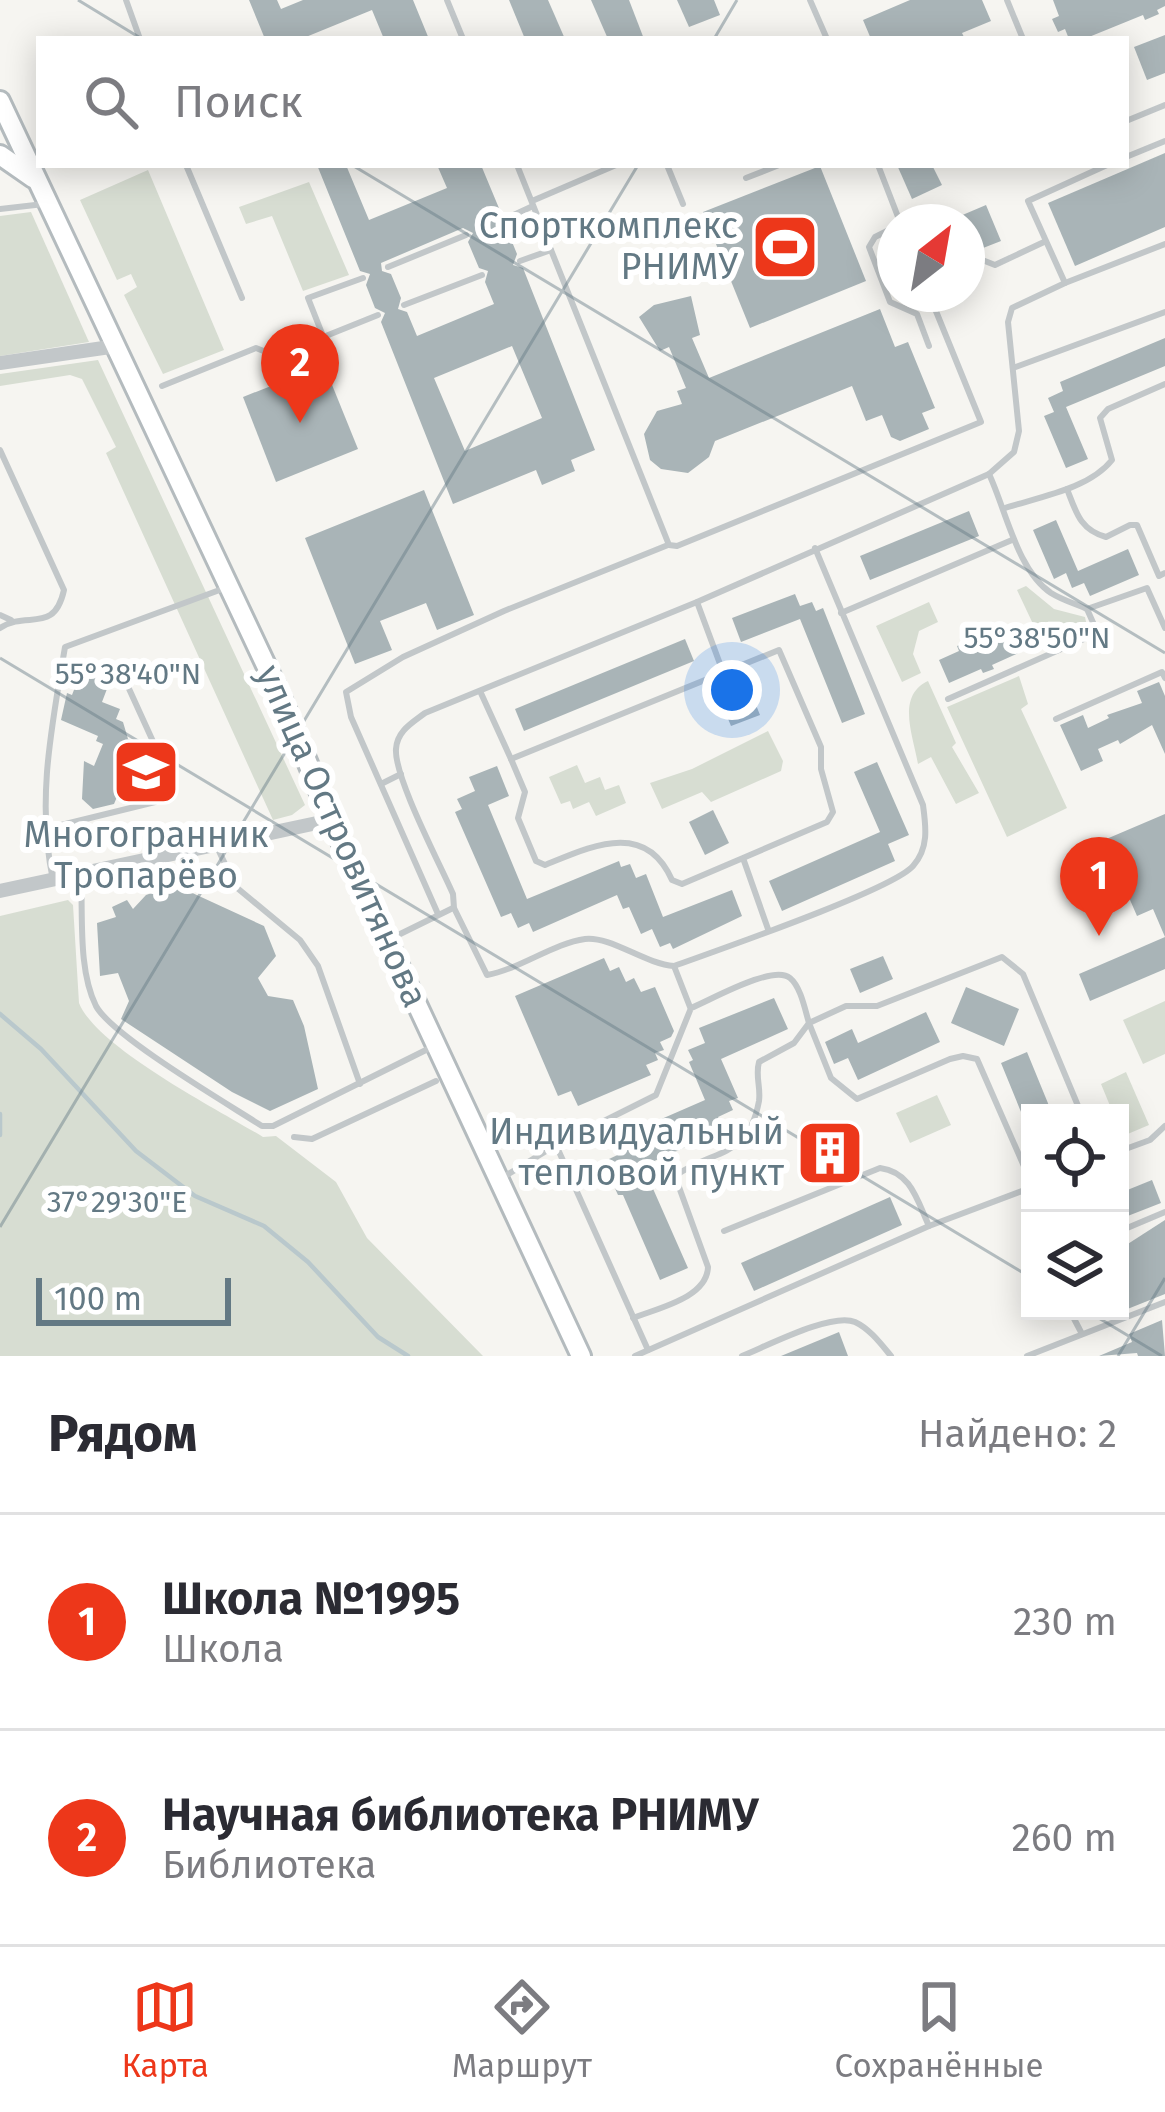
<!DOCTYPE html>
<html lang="ru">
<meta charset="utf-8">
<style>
body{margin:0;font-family:"Fira Sans",sans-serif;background:#f7f7f7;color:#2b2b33}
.controls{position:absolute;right:36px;bottom:36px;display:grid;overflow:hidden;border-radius:0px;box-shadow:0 6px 30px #0003}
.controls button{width:108px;height:108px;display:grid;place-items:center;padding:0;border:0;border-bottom:3px solid #e1e1e2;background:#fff;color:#2b2b33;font:60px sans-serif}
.compass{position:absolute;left:877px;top:204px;width:108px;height:108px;border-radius:50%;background:#fff;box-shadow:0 6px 30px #0003;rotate:31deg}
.scale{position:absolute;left:36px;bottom:30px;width:195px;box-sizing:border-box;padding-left:12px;border:6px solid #637984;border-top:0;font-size:33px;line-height:42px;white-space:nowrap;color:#637984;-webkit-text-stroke:9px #fff;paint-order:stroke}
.you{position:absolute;left:732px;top:690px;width:42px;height:42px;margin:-30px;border:9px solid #fff;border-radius:50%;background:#1a73e8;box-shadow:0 0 0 18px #1a73e833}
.badge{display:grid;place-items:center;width:78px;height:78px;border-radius:50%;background:#ed371a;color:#fff;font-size:39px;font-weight:700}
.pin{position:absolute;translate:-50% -99px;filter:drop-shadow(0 3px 6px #0008)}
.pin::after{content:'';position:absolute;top:63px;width:42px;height:36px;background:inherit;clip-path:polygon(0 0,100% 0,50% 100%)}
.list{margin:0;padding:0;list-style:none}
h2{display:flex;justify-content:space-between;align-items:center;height:156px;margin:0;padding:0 48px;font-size:51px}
h2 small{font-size:39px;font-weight:400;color:#7c7c81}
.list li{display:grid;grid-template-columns:78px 1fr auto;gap:36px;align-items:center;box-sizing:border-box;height:216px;padding:0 48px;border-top:3px solid #e1e1e2}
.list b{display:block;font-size:45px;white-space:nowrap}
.list p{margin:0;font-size:39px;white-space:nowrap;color:#7c7c81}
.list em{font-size:39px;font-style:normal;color:#7c7c81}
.icon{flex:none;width:66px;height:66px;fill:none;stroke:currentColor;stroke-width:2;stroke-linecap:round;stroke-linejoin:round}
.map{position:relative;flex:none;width:1165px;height:1356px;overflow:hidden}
.search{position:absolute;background:#fff;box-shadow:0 6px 30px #0003;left:36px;right:36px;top:36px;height:132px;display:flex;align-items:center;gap:30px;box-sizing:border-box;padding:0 42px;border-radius:0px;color:#7c7c81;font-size:45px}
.sheet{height:588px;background:#fff}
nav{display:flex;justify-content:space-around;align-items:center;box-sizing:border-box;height:168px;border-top:3px solid #e1e1e2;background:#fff;font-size:33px;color:#7c7c81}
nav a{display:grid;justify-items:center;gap:6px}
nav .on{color:#ed371a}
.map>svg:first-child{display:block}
</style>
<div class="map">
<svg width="1165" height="1356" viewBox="0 0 1165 1356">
<rect width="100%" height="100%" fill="#f6f5f1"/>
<g fill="#d7ddd2">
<polygon points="148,170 224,350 163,374 124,295 137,287 131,274 117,280 80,200"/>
<polygon points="309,182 349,275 303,291 272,216 246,224 239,207"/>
<polygon points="31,212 89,342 0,356 0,216"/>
<polygon points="98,360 305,805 292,815 273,820 106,453 116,447 82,379 70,375 0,386 0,374"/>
<polygon points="1026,586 1054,609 1085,617 1088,631 1052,647 1042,643 1017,590"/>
<polygon points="929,602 938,622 919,631 913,654 921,673 902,682 876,626"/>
<polygon points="1019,676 1028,704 1021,709 1067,808 1007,837 947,707"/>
<path d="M928,681L956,743L952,747L979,793L956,804L931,757L918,764C913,735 896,696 928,681Z"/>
<polygon points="768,731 783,761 781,771 711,802 702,792 662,809 650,783 692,769"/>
<polygon points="577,765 585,783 600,777 605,790 619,785 626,803 596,816 589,802 573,809 570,801 561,804 549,777"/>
<path d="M68,900L73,905L79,1003C97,1048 219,1110 263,1137L276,1136L336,1182L367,1238L483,1356H0V916Z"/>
<polygon points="1165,1001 1165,1054 1143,1064 1123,1020"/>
<polygon points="1126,1072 1149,1125 1123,1136 1120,1113 1113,1113 1101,1084"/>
<polygon points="937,1095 951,1125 910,1143 896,1113"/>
</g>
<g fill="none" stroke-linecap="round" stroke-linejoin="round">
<g stroke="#b9c8cc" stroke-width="4.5">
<polyline points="0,1014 41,1049 136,1151 195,1196 264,1226 308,1262 378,1337 408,1356"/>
<polyline points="0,1114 0,1135"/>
</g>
</g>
<g fill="#a9b4b7" fill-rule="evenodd">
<polygon points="249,0 277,0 281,9 303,0 413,0 429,39 384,39 372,10 301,39 265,39"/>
<polygon points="509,0 548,0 565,39 525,39"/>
<polygon points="591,0 629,0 644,39 608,39"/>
<polygon points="677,0 714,0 720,15 689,27"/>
<polygon points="910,0 982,0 991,21 962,33 965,39 871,39 863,20"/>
<polygon points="1053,0 1165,0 1165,6 1157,10 1159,14 1145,20 1143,15 1084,39 1069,39 1065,29 1058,32 1052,19 1059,16"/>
<polygon points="1165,35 1165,73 1147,80 1134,47"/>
<polygon points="1165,153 1165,227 1075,266 1048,203"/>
<path d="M317,165H346L369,220L447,188L437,165H481L501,213L496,222L506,227L517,254L513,265L523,268L595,450L571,460L575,471L542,485L536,470L453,504L381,322L385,313L375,308L366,285L370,274L360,271ZM463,228L473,233L468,242L479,268L488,271L485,282L494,304L417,336L407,312L398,309L401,298L391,274L382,271L381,263ZM512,346L542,418L465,451L434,378Z"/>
<polygon points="897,165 932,165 942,185 912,199"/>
<polygon points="820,166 866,281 750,328 703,212"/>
<polygon points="986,205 1001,241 978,250 967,243 967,222 946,222"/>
<polygon points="691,296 700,335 692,338 709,378 880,309 895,347 908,342 935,408 922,413 929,429 900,441 891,437 882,415 866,421 852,386 715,441 709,457 688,473 661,469 650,460 644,434 657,411 682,404 677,391 686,388 669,347 660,351 639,317 654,305"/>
<polygon points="1165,338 1165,366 1066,407 1088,459 1066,468 1044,416 1054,412 1048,398 1063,391 1060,382"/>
<polygon points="324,365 358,449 276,482 243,397"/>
<polygon points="424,490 474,615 437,630 426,603 380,621 392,650 355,664 305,538"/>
<polygon points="969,511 979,536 870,580 860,556"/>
<polygon points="1056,520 1078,571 1128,549 1139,575 1090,596 1084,583 1072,588 1066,573 1054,579 1033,530"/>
<polygon points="795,594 800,606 812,602 816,611 823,608 865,714 842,723 800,619 741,642 732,618"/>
<polygon points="1015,626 1025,650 992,665 994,669 983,673 981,669 949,683 939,660 959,651 957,646 992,631 994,636"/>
<polygon points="685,639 694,661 524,731 515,709"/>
<polygon points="82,669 110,681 102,702 120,709 116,719 123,722 128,739 134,741 128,757 157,769 147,795 122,785 114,804 93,809 82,799 84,761 94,766 103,744 96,741 98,736 61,720 67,693 72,695"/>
<polygon points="1159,682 1165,696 1165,754 1152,725 1120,744 1118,740 1098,749 1103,761 1081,771 1060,725 1083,715 1088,728 1109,718 1107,715 1142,703 1137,691"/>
<polygon points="750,690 760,715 731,726 721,702"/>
<polygon points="877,762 909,835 888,844 895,861 782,911 769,881 880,832 854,772"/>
<polygon points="497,766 509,796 488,805 527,899 619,861 621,867 630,864 636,878 646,874 663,917 732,890 742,916 673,949 670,943 660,947 652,929 641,934 629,907 623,909 617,895 533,932 529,923 518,928 511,913 501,917 455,812 462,809 457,799 475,791 469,777"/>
<polygon points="713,810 729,843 705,855 689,822"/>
<polygon points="1165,814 1165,937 1153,909 1137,916 1104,840"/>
<polygon points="175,885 264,926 276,956 258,978 268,996 293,1000 304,1026 318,1089 270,1111 232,1092 121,1019 129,1001 118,973 100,976 97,923 116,917 112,907 127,900 133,909 146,895"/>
<polygon points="1165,937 1165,969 1090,1001 1079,974"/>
<polygon points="883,956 893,979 860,993 850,969"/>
<polygon points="604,958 610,971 619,967 626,982 634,978 641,992 655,987 674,1031 671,1037 660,1042 664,1050 655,1053 658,1060 646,1065 651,1075 578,1106 571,1091 558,1096 515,996"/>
<polygon points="966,987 1019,1009 1004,1046 951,1023"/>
<polygon points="774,998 788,1029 721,1059 738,1098 729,1101 733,1110 718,1117 724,1130 643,1166 688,1268 660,1280 623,1195 618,1195 607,1171 613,1168 609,1159 626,1151 620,1137 705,1100 689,1062 693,1060 688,1050 705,1043 699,1028"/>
<polygon points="926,1012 940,1042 858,1080 848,1058 834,1064 825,1042 852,1029 858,1043"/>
<polygon points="1027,1052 1052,1113 1030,1113 1030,1134 1001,1063"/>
<polygon points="841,1133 852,1160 820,1173 809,1146"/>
<polygon points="1152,1180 1161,1203 1120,1219 1120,1193"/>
<polygon points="890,1197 902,1225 754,1291 741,1263"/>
<polygon points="1165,1220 1165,1294 1120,1312 1120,1249"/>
<polygon points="1162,1320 1165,1356 1138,1356 1137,1353 1099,1356 1132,1342 1129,1334"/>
<polygon points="839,1332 848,1356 781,1356"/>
</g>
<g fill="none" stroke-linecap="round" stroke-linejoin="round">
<defs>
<g id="secondary">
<polyline points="0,101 280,695 331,820 581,1356"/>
<polyline points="0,155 33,178"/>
</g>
</defs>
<use href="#secondary" stroke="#b4bbbe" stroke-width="24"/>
<g stroke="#c2c7c9" stroke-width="6">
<polyline points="126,0 140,39"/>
<polyline points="447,0 463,39"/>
<polyline points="810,0 827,39"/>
<polyline points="1007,0 1023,39"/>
<polyline points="1126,121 1165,105"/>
<polyline points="1126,157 1165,141"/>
<polyline points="186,165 242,298"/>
<polyline points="517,165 669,545 677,546 981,422 929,294"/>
<polyline points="667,165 683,204"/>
<polyline points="878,165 900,222"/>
<polyline points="746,178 779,165"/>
<polyline points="532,201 616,165"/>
<polyline points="0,209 44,204"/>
<polyline points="503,220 533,206"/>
<polyline points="895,227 875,237 869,247 890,302 917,314 929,346"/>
<polyline points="967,254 995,265 1044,242"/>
<polyline points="520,261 551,250"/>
<polyline points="388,267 466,235"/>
<polyline points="1065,283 1028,201 1107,165"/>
<polyline points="404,305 482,275"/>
<polyline points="323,336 308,298 363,278"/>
<polyline points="1013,368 1165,312"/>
<polyline points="162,386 256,348 276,356 378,315"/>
<path d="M0,450L64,590C54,635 27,610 0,628"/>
<path d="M989,474C1006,510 1017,570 1051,593C1062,600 1076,604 1087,609L1147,588L1165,628"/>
<path d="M1067,489C1076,512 1080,530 1106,537L1130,525H1137L1159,576L1165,573"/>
<path d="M1005,508C1039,497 1089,489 1112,460L1100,418L1108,409L1165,384"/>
<path d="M815,548L923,805C926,827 929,848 913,866C892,890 715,951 674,966C645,964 611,936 585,939C554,943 520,969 487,975L454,908L453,894C440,864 394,777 396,749C397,731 412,723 425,713L697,602L989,474L1014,452L1019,431L1008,322L1012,308L1065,283L1165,244"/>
<polyline points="697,602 723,672"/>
<polyline points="841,613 1012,540"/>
<polyline points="0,615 11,620"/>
<polyline points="480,691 511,759"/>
<polyline points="948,699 1093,635 1095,627 1087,609"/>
<polyline points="1056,719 1162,672 1165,678"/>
<polyline points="381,784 401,774"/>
<polyline points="45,829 155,802 165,788 166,770 120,669"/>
<polyline points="217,847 236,887 300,940 318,966 360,1084"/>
<path d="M743,858L682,884L672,880C645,819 590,847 545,865L536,861L518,818L525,792L511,759L779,650L821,747V769L833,812L827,822L743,858L768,929"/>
<path d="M81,877C83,916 78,970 96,1006C112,1036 228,1104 262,1126H273L434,1046"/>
<path d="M53,880C36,801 52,725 65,647L225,588"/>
<polyline points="438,914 351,717 346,692 403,657 504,611 668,545"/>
<polyline points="390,939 453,908"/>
<polyline points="674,966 690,1007"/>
<polyline points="294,1137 312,1139 436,1081"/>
<path d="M556,1145L656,1095L691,1008C711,1000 773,964 790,978C801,987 805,1010 809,1023L794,1043L759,1062C755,1076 761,1087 759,1101C748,1160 714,1148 675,1176L708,1267C707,1298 658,1308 633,1318"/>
<polyline points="1120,1151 1150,1140 1165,1126"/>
<polyline points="500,1179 556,1145 648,1350"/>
<polyline points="1030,1180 977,1059 963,1056 950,1059 857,1099 831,1078 809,1023 846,1006 877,1006 1002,957 1023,974 1081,1113"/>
<path d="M724,1231L880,1168C911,1172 917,1200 929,1226"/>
<polyline points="1120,1231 1165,1212"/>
<polyline points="1070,1311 1082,1334"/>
<polyline points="635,1356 929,1226 1030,1188"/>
<path d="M742,1356C767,1346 832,1312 855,1322C870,1329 881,1344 891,1356"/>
<polyline points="1027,1356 1165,1302"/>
</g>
<g stroke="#c2c7c9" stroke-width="14">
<polyline points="0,363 117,346"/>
<polyline points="0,891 331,820"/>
</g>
<use href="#secondary" stroke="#fff" stroke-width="18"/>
</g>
<path fill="none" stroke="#637984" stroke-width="3" stroke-opacity="0.45" d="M78,0L142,39M714,39L737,0M352,165L1165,653M0,658L1030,1277M0,1227L638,165M1087,1311L1162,1356M1118,1356L1165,1278"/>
<defs>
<symbol id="stadium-square" viewBox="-11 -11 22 22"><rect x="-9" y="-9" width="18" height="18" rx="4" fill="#ed371a" stroke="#fff"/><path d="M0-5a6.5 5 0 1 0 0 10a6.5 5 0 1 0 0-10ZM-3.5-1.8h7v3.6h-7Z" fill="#fff"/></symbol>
<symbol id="school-square" viewBox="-11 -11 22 22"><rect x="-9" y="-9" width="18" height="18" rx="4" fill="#ed371a" stroke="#fff"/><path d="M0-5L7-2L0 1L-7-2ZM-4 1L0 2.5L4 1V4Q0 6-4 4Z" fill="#fff"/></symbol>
<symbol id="building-square" viewBox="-11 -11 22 22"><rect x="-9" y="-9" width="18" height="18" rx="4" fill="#ed371a" stroke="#fff"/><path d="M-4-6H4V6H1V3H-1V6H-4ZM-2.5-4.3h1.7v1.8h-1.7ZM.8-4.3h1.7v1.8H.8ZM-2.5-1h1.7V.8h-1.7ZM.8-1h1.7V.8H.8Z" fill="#fff"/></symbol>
</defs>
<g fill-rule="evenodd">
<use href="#stadium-square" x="747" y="209" width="76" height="76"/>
<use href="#school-square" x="108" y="734" width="76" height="76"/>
<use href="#building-square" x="792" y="1115" width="76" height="76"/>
</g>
<g text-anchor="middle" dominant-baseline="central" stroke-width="12" stroke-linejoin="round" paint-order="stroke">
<g font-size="36" fill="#637984" stroke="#fff" text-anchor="end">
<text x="738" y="226">Спорткомплекс<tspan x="738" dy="41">РНИМУ</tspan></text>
<text x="146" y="835" text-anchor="middle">Многогранник<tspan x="146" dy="41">Тропарёво</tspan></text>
<text x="784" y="1132">Индивидуальный<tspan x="784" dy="41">тепловой пункт</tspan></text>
</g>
<g font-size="36" fill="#637984" stroke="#fff">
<text transform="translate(342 836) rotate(66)">улица Островитянова</text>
</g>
</g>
<g font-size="30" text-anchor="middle" fill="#637984" stroke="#fff" stroke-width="12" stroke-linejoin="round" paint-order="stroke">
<text x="1037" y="648">55°38'50"N</text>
<text x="128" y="684">55°38'40"N</text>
<text x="117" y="1212">37°29'30"E</text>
</g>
</svg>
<div class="controls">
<button><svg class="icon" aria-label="locate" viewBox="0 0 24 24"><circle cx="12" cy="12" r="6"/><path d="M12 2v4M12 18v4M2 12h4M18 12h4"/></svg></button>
<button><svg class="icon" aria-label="layers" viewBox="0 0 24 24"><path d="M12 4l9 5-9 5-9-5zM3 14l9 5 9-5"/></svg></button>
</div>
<svg class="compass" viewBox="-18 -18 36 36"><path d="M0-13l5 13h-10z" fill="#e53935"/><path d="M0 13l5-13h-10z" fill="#7c7c81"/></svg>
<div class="scale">100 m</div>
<div class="you"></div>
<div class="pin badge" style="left:1099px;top:936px">1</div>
<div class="pin badge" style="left:300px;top:423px">2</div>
<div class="search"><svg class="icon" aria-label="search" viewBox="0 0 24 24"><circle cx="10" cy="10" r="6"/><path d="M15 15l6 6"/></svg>Поиск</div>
</div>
<section class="sheet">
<h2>Рядом<small>Найдено: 2</small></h2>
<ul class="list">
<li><span class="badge">1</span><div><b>Школа №1995</b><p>Школа</p></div><em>230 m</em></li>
<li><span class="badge">2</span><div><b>Научная библиотека РНИМУ</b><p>Библиотека</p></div><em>260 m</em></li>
</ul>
</section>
<nav>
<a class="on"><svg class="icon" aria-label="map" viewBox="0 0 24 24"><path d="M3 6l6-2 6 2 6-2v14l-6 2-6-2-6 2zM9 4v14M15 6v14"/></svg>Карта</a>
<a><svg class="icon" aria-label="directions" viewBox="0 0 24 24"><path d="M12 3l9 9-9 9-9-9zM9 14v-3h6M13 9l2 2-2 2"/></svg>Маршрут</a>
<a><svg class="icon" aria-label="saved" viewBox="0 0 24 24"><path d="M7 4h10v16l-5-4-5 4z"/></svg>Сохранённые</a>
</nav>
